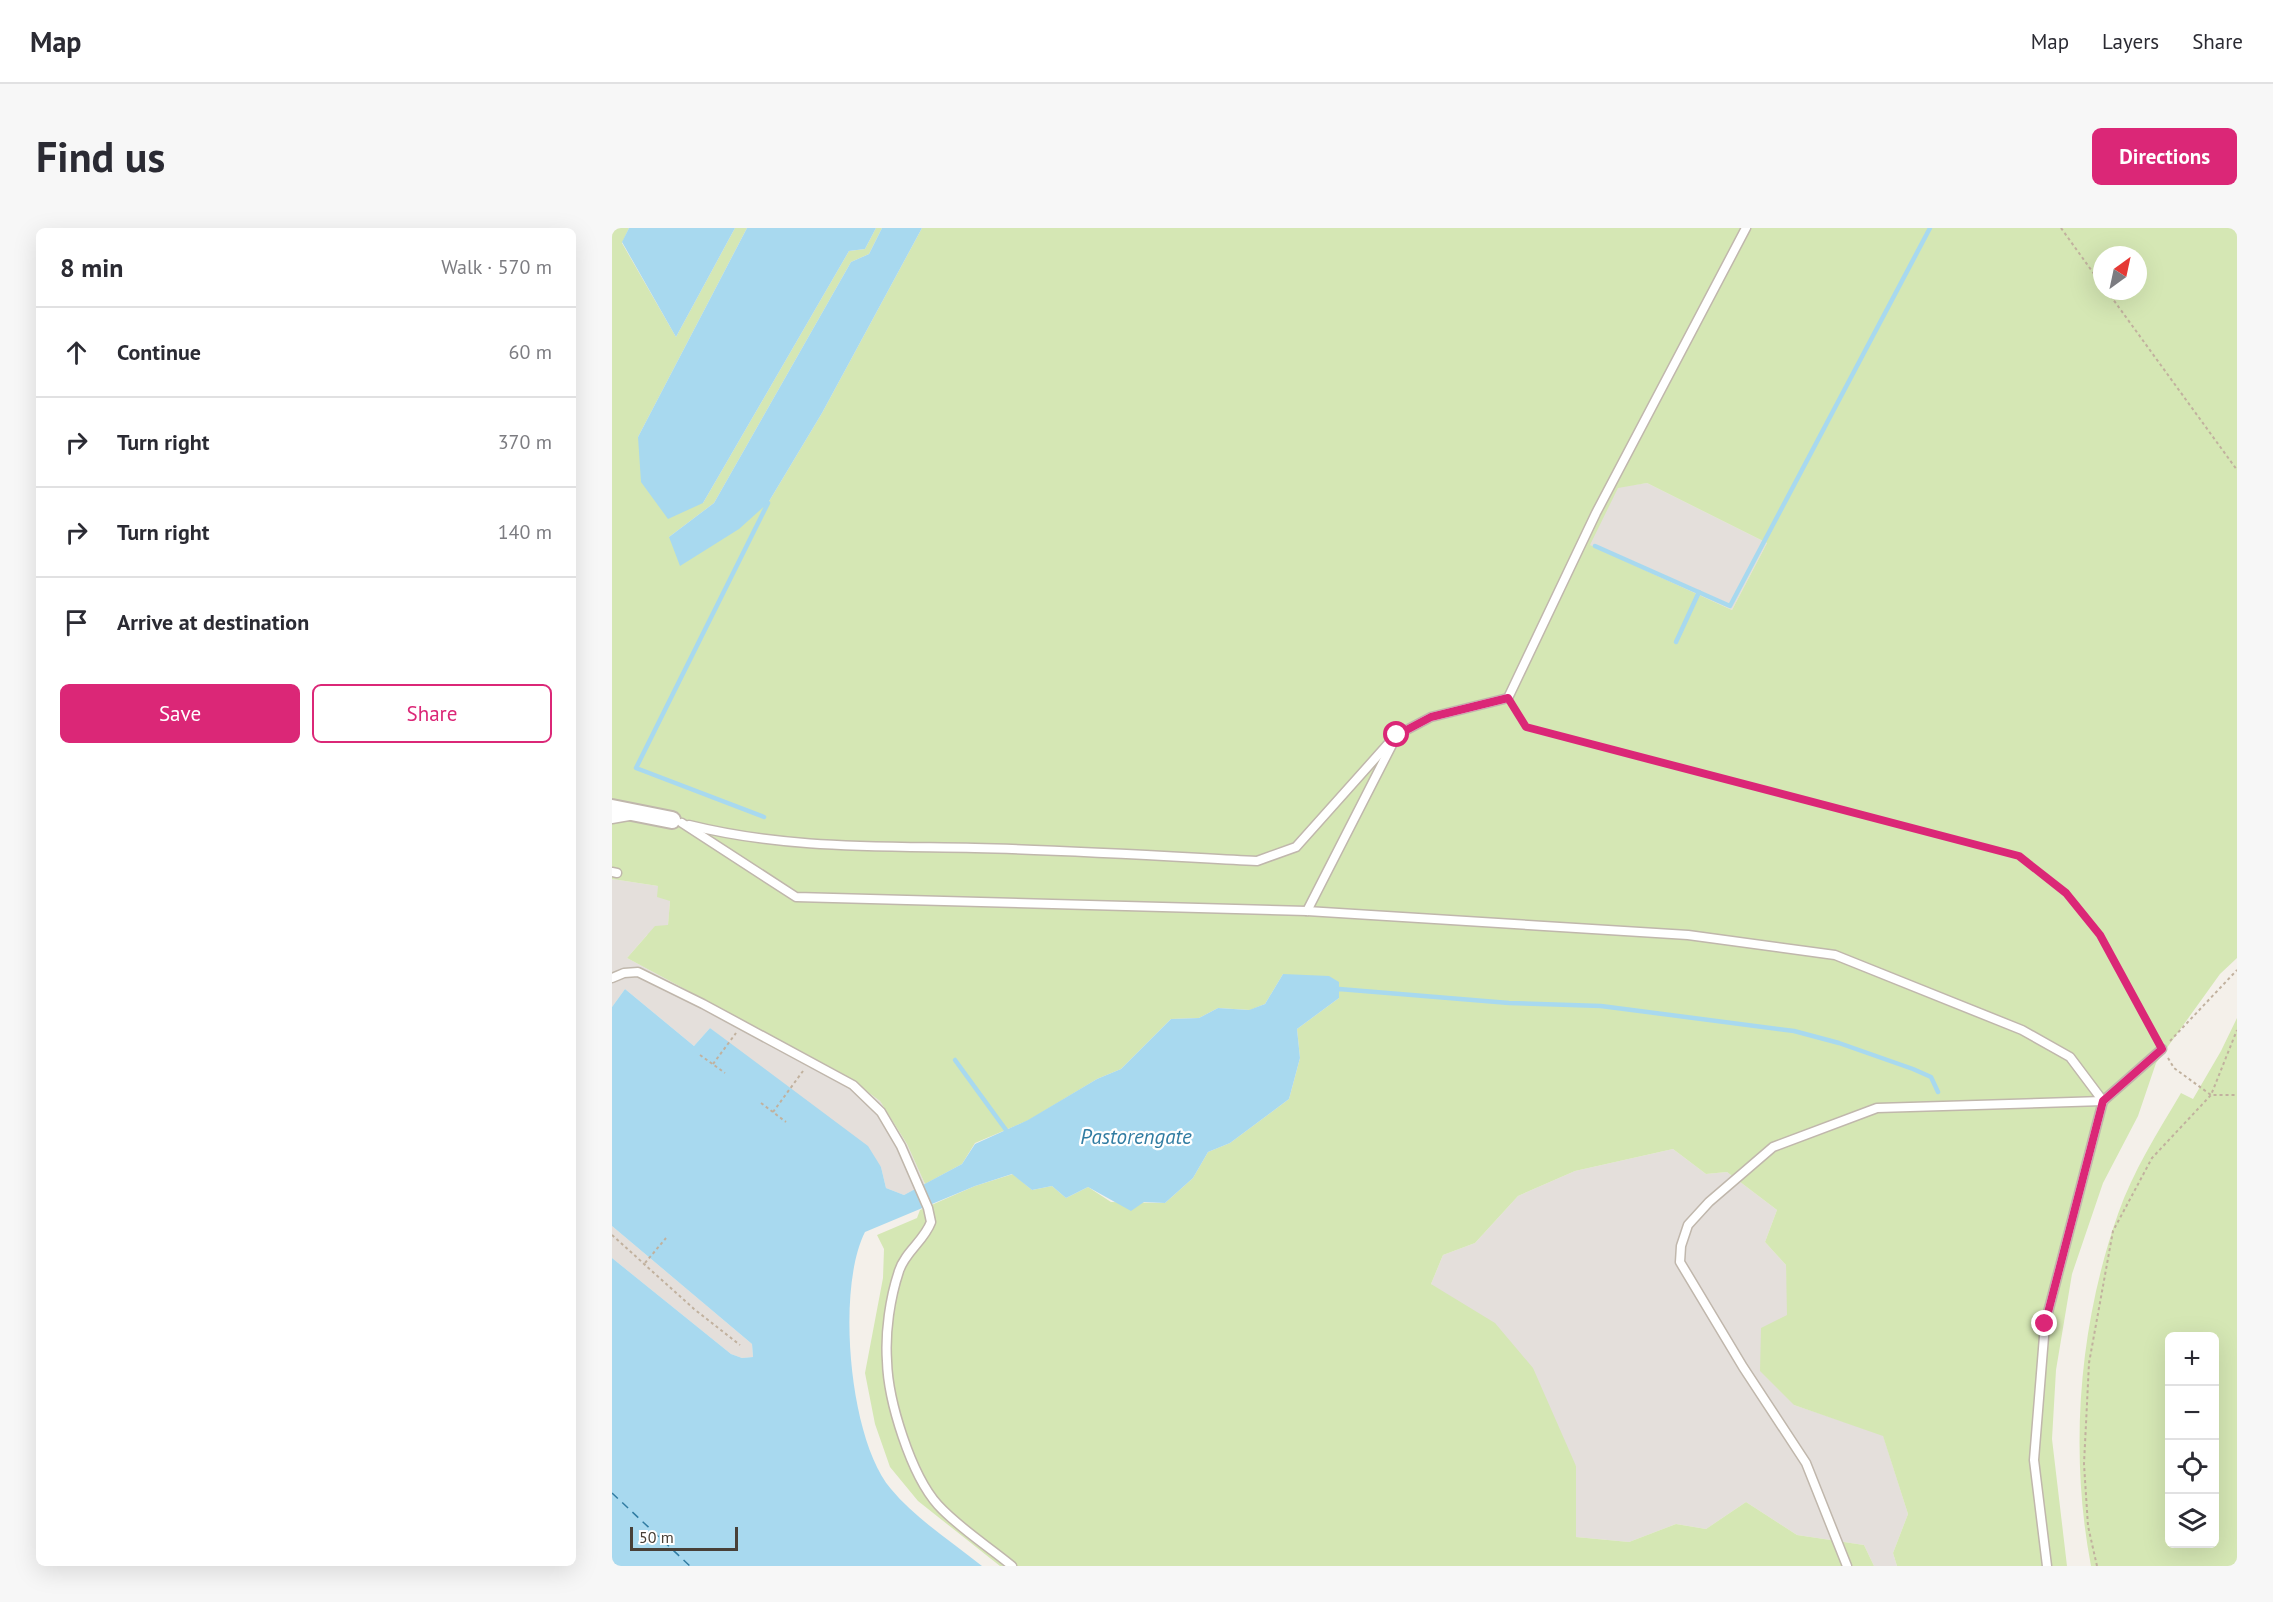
<!DOCTYPE html>
<meta charset="utf-8">
<style>
body{margin:0;font-family:"PT Sans",sans-serif;background:#f7f7f7;color:#2b2b33}
.controls{position:absolute;right:18px;bottom:18px;display:grid;overflow:hidden;border-radius:9px;box-shadow:0 6px 24px #0002}
.controls button{width:54px;height:54px;display:grid;place-items:center;padding:0;border:0;border-bottom:2px solid #e1e1e2;background:#fff;color:#2b2b33;font:30px sans-serif}
.compass{position:absolute;left:1481px;top:18px;width:54px;height:54px;border-radius:50%;background:#fff;box-shadow:0 6px 24px #0002;rotate:33deg}
.scale{position:absolute;left:18px;bottom:15px;width:108px;box-sizing:border-box;padding-left:6px;border:3px solid #484038;border-top:0;font-size:16px;line-height:21px;white-space:nowrap;color:#484038;-webkit-text-stroke:4px #fff;paint-order:stroke}
.stop{position:absolute;width:18px;height:18px;margin:-14px;border:4px solid #db2777;border-radius:50%;background:#fff}
.stop.end{background:#db2777;border-color:#fff;box-shadow:0 2px 6px #0008}
.list{margin:0;padding:0;list-style:none}
h2{display:flex;justify-content:space-between;align-items:center;height:78px;margin:0;padding:0 24px;font-size:26px}
h2 small{font-size:20px;font-weight:400;color:#7c7c81}
.list li{display:grid;grid-template-columns:39px 1fr auto;gap:18px;align-items:center;box-sizing:border-box;height:90px;padding:0 24px;border-top:2px solid #e1e1e2}
.list b{display:block;font-size:22px;white-space:nowrap}
.list em{font-size:20px;font-style:normal;color:#7c7c81}
.actions{display:flex;gap:12px;padding:18px 24px}
.actions a{flex:1;padding:14px 0;border:2px solid #db2777;border-radius:9px;text-align:center;font-size:21px;color:#db2777}
.actions .main{background:#db2777;color:#fff}
.icon{flex:none;width:33px;height:33px;fill:none;stroke:currentColor;stroke-width:2;stroke-linecap:round;stroke-linejoin:round}
.map{position:relative;flex:none;width:1625px;height:1338px;overflow:hidden;border-radius:9px}
header{display:flex;align-items:center;gap:36px;box-sizing:border-box;height:84px;padding:0 30px;background:#fff;border-bottom:2px solid #e1e1e2}
header strong{font-size:28px}
nav{display:flex;gap:33px;margin-inline-start:auto;font-size:21px}
.intro{display:flex;align-items:center;justify-content:space-between;box-sizing:border-box;height:144px;padding:0 36px}
h1{margin:0;font-size:42px}
.button{padding:15px 27px;border-radius:9px;background:#db2777;color:#fff;font-size:21px;font-weight:700}
main{display:flex;gap:36px;padding:0 36px}
aside{flex:1;background:#fff;border-radius:9px;box-shadow:0 6px 24px #0002}
.map>svg:first-child{display:block}
</style>
<header>
<strong>Map</strong>
<nav><a>Map</a><a>Layers</a><a>Share</a></nav>
</header>
<div class="intro"><h1>Find us</h1><a class="button">Directions</a></div>
<main>
<aside>
<h2>8 min<small>Walk · 570 m</small></h2>
<ul class="list">
<li><svg class="icon" aria-label="ahead" viewBox="0 0 24 24"><path d="M12 20V5M6 11l6-6 6 6"/></svg><div><b>Continue</b></div><em>60 m</em></li>
<li><svg class="icon" aria-label="right" viewBox="0 0 24 24"><path d="M7 20v-9h11M14 6l5 5-5 5"/></svg><div><b>Turn right</b></div><em>370 m</em></li>
<li><svg class="icon" aria-label="right" viewBox="0 0 24 24"><path d="M7 20v-9h11M14 6l5 5-5 5"/></svg><div><b>Turn right</b></div><em>140 m</em></li>
<li><svg class="icon" aria-label="arrive" viewBox="0 0 24 24"><path d="M6 21V4h12l-3 4 3 4H6"/></svg><div><b>Arrive at destination</b></div></li>
</ul>
<div class="actions"><a class="main">Save</a><a>Share</a></div>
</aside>
<div class="map">
<svg width="1625" height="1338" viewBox="0 0 1625 1338">
<rect width="100%" height="100%" fill="#f4f0ea"/>
<g fill="#e4dfdb">
<polygon points="1035,255 1155,315 1120,382 977,317 1006,259"/>
<polygon points="0,651 46,658 58,673 56,698 35,707 15,730 233,847 268,873 295,916 313,956 292,967 274,960 269,939 98,800 82,818 13,761 0,779"/>
<polygon points="1061,921 1094,946 1115,944 1165,982 1153,1014 1174,1037 1182,1177 1271,1207 1296,1286 1281,1325 1285,1338 1262,1338 1252,1317 1185,1307 1134,1274 1094,1301 1064,1296 1017,1314 964,1309 964,1238 819,1056 831,1027 863,1015 906,968 963,943"/>
<polygon points="0,998 140,1116 141,1129 130,1130 119,1126 0,1030"/>
</g>
<g fill="#d5e7b4" fill-rule="evenodd">
<path d="M0,0H17L10,15L64,109L123,0H135L26,209L91,275L237,23L253,21L264,0H270L257,26L239,34L102,275L57,309L156,275L210,185L310,0H1625V730L1608,746L1544,835L1526,888L1491,955L1460,1046L1444,1142L1440,1211L1455,1338H1285L1281,1325L1296,1286L1271,1208L1182,1177L1148,1143L1149,1100L1175,1087L1174,1037L1153,1014L1165,982L1115,944L1094,946L1061,921L963,943L906,968L863,1015L831,1027L819,1056L883,1095L921,1140L964,1238V1309L1017,1314L1064,1296L1094,1301L1134,1274L1185,1307L1252,1317L1262,1338H388L306,1273L278,1239L263,1196L253,1145L271,1050L272,1021L265,1007L305,990L308,982L363,958L401,946L420,962L440,958L454,970L476,959L499,974L553,975L581,950L596,924L618,915L677,871L688,830L685,801L727,770L671,746L653,776L638,782L606,780L587,790L559,791L509,841L485,851L417,892L363,915L350,936L313,956L295,916L268,873L233,847L15,730L43,698L56,697L58,673L45,669L46,658L0,651ZM1490,27H1526V63H1490ZM1035,255L1155,315L1120,382L978,317L1006,260Z"/>
<path d="M1625,790V1338H1479C1457,1223 1467,1097 1506,986C1521,943 1546,904 1569,865L1581,871L1609,823ZM1558,1108H1602V1316H1558Z"/>
</g>
<g fill="#a8d9ef">
<polygon points="17,0 123,0 64,109 10,14"/>
<polygon points="135,0 264,0 253,21 237,23 91,275 56,291 29,254 26,209"/>
<polygon points="270,0 310,0 210,185 156,275 127,301 68,338 57,309 102,275 239,34 257,26"/>
<path d="M671,746L717,748L727,754V770L685,801L688,830L677,871L618,915L596,924L581,950L553,975L532,974L519,983L476,959L454,970L440,958L420,962L400,946L363,958L253,1004C224,1061 237,1212 279,1261C304,1291 340,1314 370,1338H0V1030L119,1126L130,1130L141,1129L140,1116L0,998V779L13,761L82,818L98,800L256,918L269,939L274,960L292,967L350,936L363,916L416,892L485,851L509,841L559,791L587,790L606,780L637,782L653,776Z"/>
</g>
<g fill="none" stroke-linecap="round" stroke-linejoin="round">
<g stroke="#a8d9ef" stroke-width="4.5">
<polyline points="983,318 1118,378 1318,0"/>
<polyline points="1064,414 1087,364"/>
<polyline points="152,589 24,540 156,275"/>
<polyline points="722,763 727,761 897,775 989,778 1182,803 1227,815 1301,841 1319,849 1326,864"/>
<polyline points="343,832 394,902"/>
</g>
<polyline stroke="#307ca2" stroke-width="1.5" stroke-dasharray="8 6" stroke-linecap="butt" points="0,1265 78,1338"/>
<defs>
<g id="lane">
<polyline points="0,591 17,588"/>
<polyline points="70,595 184,669 695,683 1076,707 1223,727 1410,802 1458,829 1491,873 1433,1096 1422,1232 1435,1338"/>
<path d="M77,597C174,621 265,618 363,620C457,622 551,628 645,633L684,619L776,516"/>
<polyline points="0,644 5,645"/>
<polyline points="695,683 785,507 819,489 896,470 984,285 1134,0"/>
<path d="M0,750L12,745L26,744L91,776L241,857L269,884L289,918L316,980L319,994C312,1013 293,1024 287,1043C278,1070 273,1104 275,1133C276,1173 299,1247 326,1277C347,1300 376,1318 400,1338"/>
<polyline points="1235,1338 1194,1235 1131,1139 1068,1034 1069,1018 1076,997 1097,974 1161,919 1265,880 1491,873 1550,821"/>
</g>
<polyline id="street" points="0,580 60,592"/>
</defs>
<use href="#lane" stroke="#c0b7ac" stroke-width="11"/>
<use href="#street" stroke="#c0b7ac" stroke-width="20"/>
<g stroke="#c1b19e" stroke-width="2" stroke-dasharray="3 3" stroke-linecap="butt">
<polyline points="1449,0 1490,57"/>
<polyline points="1495,63 1625,242"/>
<polyline points="902,480 914,499 1407,628 1454,665 1488,707 1545,812"/>
<polyline points="1558,813 1625,742"/>
<polyline points="88,827 113,845"/>
<polyline points="1556,830 1562,840 1599,867 1625,867"/>
<polyline points="101,836 124,805"/>
<polyline points="149,875 174,894"/>
<polyline points="161,884 191,843"/>
<polyline points="0,1007 82,1081 128,1117"/>
<polyline points="33,1035 54,1010"/>
<polyline points="1485,1338 1476,1298 1472,1236 1477,1135 1501,1003 1540,930 1599,867 1625,802"/>
</g>
<use href="#lane" stroke="#fff" stroke-width="8"/>
<use href="#street" stroke="#fff" stroke-width="16"/>
</g>
<g fill="none" stroke-linecap="round" stroke-linejoin="round">
<polyline stroke="#db2777" stroke-width="8" points="785,507 819,489 896,470 914,499 1407,628 1454,665 1488,707 1550,821 1491,873 1433,1096"/>
</g>
<g text-anchor="middle" dominant-baseline="central" stroke-width="4.5" stroke-linejoin="round" paint-order="stroke">
<g font-size="21" font-style="italic" fill="#307ca2" stroke="#fff">
<text x="524" y="908">Pastorengate</text>
</g>
</g>
</svg>
<div class="controls">
<button>+</button>
<button>−</button>
<button><svg class="icon" aria-label="locate" viewBox="0 0 24 24"><circle cx="12" cy="12" r="6"/><path d="M12 2v4M12 18v4M2 12h4M18 12h4"/></svg></button>
<button><svg class="icon" aria-label="layers" viewBox="0 0 24 24"><path d="M12 4l9 5-9 5-9-5zM3 14l9 5 9-5"/></svg></button>
</div>
<svg class="compass" viewBox="-18 -18 36 36"><path d="M0-13l5 13h-10z" fill="#e53935"/><path d="M0 13l5-13h-10z" fill="#7c7c81"/></svg>
<div class="scale">50 m</div>
<div class="stop" style="left:785px;top:507px"></div>
<div class="stop end" style="left:1433px;top:1096px"></div>
</div>
</main>
